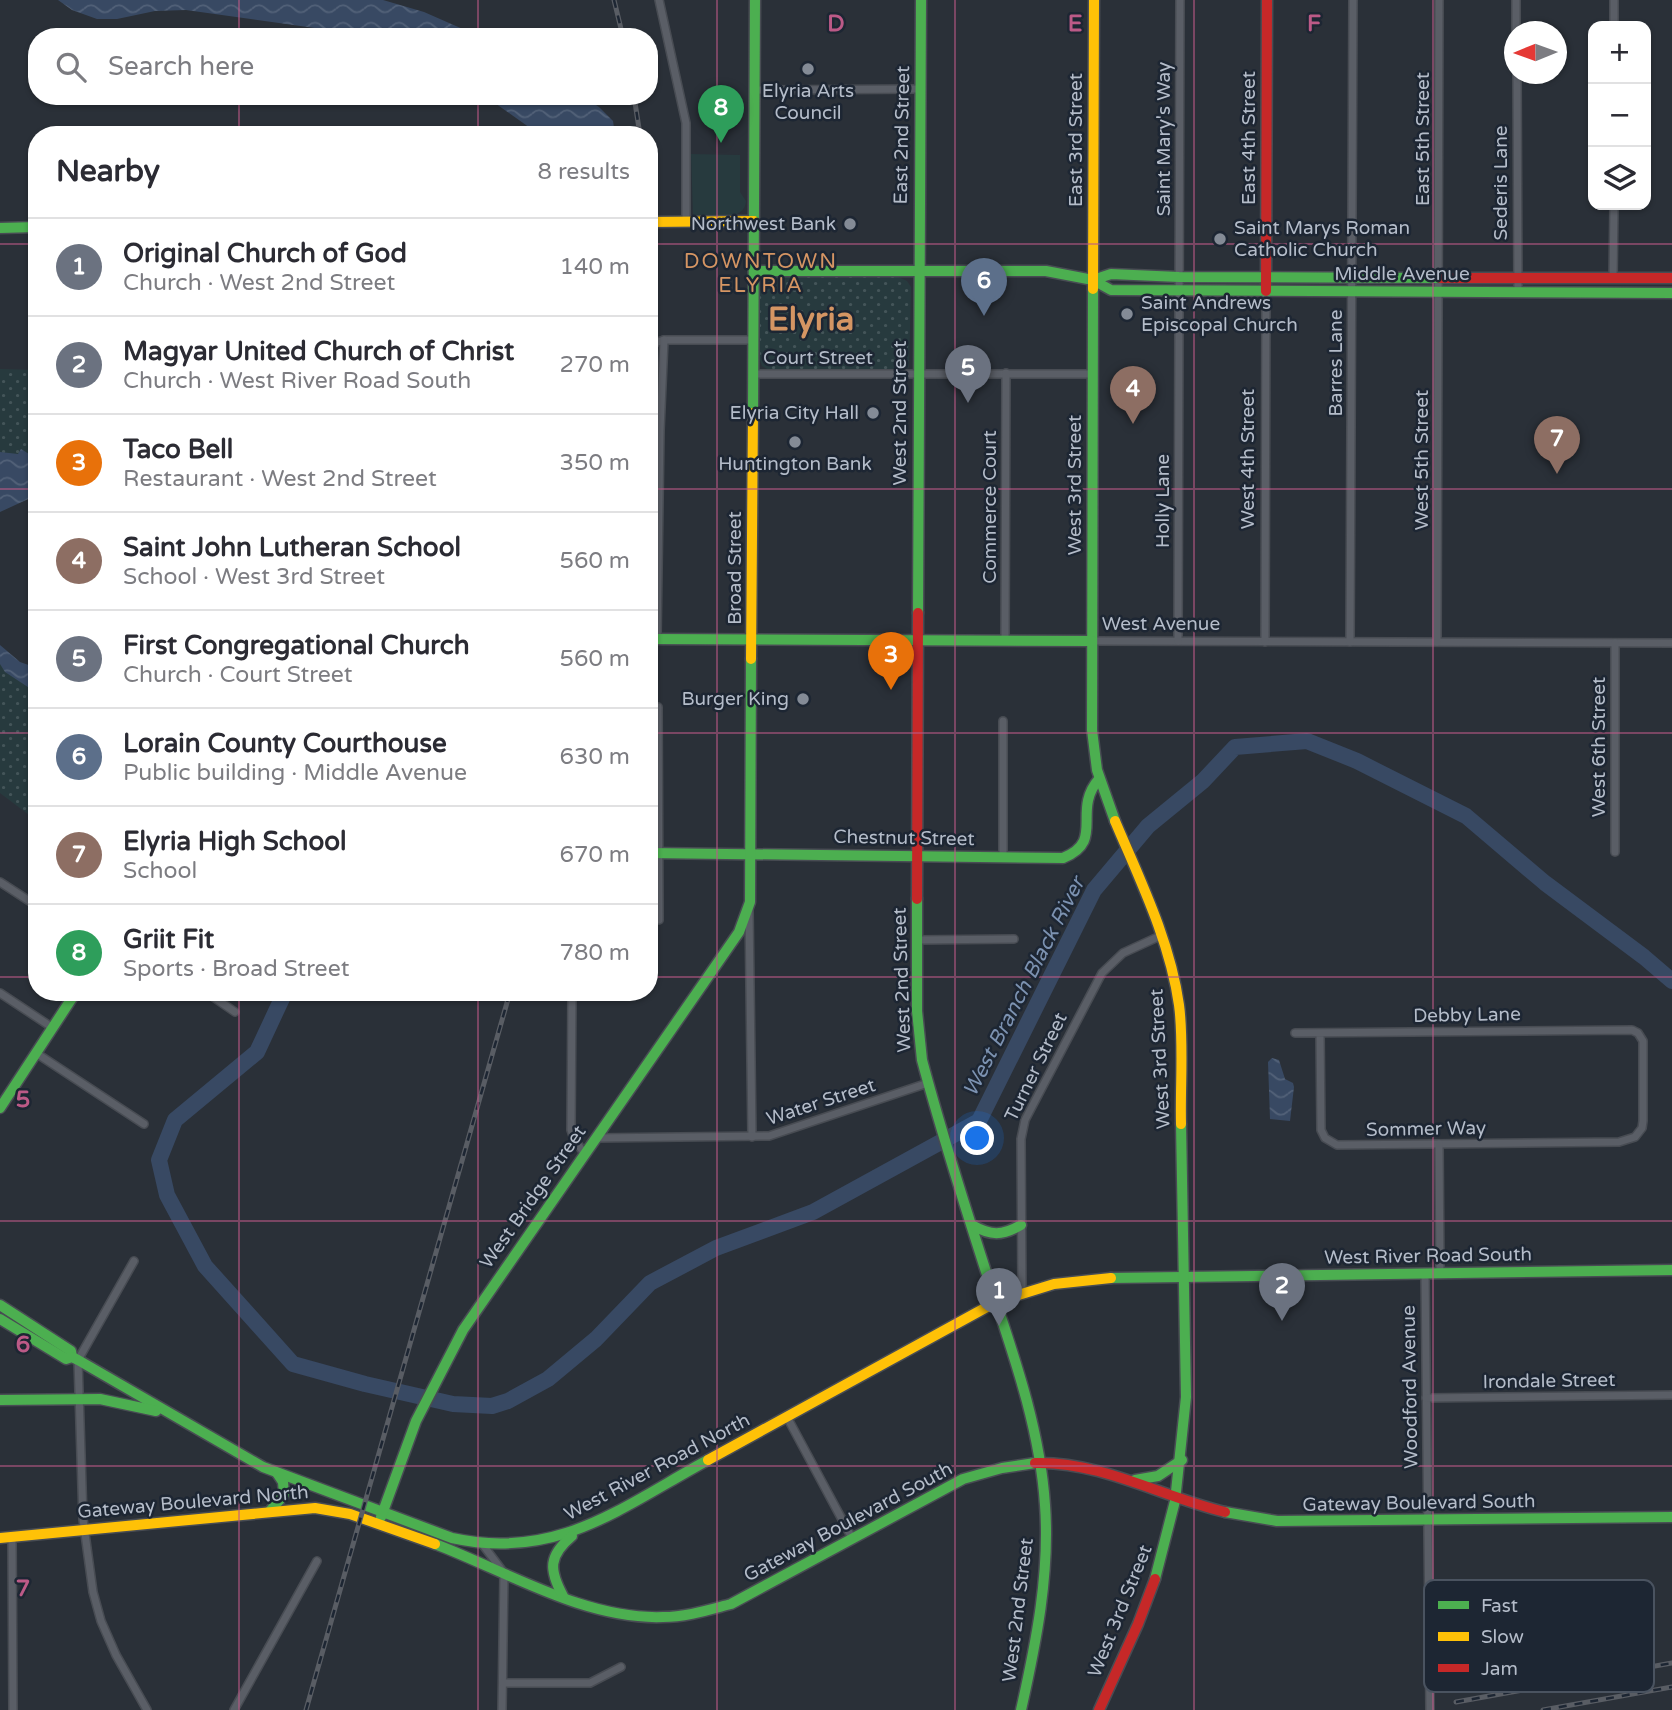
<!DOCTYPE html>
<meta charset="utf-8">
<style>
body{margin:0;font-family:"Varela Round",sans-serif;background:#f2f2f3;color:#2b2b33}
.controls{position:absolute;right:21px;top:21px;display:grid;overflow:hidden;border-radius:14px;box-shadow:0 2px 5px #0004}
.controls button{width:63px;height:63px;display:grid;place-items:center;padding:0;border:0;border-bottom:2px solid #e1e1e2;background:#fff;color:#2b2b33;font:35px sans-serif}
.compass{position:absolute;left:1504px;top:21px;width:63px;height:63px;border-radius:50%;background:#fff;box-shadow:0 2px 5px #0004;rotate:269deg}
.you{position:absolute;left:978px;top:1139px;width:24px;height:24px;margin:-18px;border:5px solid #fff;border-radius:50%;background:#1a73e8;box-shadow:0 0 0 10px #1a73e833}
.badge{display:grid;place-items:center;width:46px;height:46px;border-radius:50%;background:#0f766e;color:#fff;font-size:23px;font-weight:700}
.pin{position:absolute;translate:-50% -58px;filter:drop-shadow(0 2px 4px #0008)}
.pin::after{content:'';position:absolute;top:37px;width:24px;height:21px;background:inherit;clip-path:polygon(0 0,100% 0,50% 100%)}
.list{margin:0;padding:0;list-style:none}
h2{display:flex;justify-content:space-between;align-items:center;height:91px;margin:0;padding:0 28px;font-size:30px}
h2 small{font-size:23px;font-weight:400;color:#7c7c81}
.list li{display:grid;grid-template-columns:46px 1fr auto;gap:21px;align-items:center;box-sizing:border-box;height:98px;padding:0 28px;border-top:2px solid #e1e1e2}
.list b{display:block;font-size:26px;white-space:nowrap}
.list p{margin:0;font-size:23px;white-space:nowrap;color:#7c7c81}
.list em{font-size:23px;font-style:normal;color:#7c7c81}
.icon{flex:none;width:38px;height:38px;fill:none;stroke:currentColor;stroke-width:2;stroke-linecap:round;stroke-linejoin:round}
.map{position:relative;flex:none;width:1672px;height:1710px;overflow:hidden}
.search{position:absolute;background:#fff;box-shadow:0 2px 5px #0004;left:28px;top:28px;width:630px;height:77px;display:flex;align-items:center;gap:18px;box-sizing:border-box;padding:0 24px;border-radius:28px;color:#7c7c81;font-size:26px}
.panel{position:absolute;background:#fff;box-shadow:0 2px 5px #0004;left:28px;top:126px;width:630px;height:875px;border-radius:28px}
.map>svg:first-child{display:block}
</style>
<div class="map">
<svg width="1672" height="1710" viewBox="0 0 1672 1710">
<defs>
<pattern id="park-dots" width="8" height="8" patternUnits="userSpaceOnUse" patternTransform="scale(1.75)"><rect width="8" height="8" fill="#273a3e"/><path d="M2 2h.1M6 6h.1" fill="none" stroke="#445559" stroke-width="1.8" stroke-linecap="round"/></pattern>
<pattern id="water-waves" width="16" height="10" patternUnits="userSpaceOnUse" patternTransform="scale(1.75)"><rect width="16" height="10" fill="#384963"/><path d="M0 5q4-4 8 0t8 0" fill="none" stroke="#526178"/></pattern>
</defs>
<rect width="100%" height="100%" fill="#2a3038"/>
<path fill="#273a3e" d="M691,154L740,155V192L746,201C746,209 740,213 733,216H693Z"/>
<g fill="url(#park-dots)">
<polygon points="773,277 898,277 907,281 911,287 909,367 905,370 769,370 762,366 760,360 760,291 764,283"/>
<polygon points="0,369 37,370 37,477 0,480"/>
<polygon points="0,652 37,680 37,821 0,793"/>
</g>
<g fill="url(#water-waves)">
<polygon points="58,0 383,0 424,12 481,37 361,37 343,32 186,10 155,11 117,19 97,19 72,10"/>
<polygon points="485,96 582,96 599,107 613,121 615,135 540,135"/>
<polygon points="21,449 37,459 37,495 0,512 0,452 18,454"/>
<polygon points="0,645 20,662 37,668 37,693 5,672 0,664"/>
<polygon points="1272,1058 1279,1060 1285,1079 1293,1083 1294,1087 1290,1121 1270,1119 1268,1062"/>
</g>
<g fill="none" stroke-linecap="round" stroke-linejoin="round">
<polyline stroke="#384963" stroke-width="16" points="285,992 257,1052 175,1120 159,1160 167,1195 205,1266 293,1364 365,1384 453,1404 492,1406 508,1401 548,1379 596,1339 650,1283 716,1248 813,1212 979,1121 1094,890 1148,826 1203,781 1235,747 1307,741 1357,761 1466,816 1545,883 1644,957 1672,981"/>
<defs>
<g id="street">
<polyline points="659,0 686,123 686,221"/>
<polyline points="1516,0 1516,32"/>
<polyline points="1614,26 1614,0"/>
<polyline points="1517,74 1518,292"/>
<polyline points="754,90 921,89"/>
<polyline points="1613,279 1614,205"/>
<polyline points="649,345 664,340 754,340"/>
<polyline points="754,374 1093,374"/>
<polyline points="657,639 660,430 664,340"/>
<polyline points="1005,641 1006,373"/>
<polyline points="1092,641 1672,643"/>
<polyline points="1178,641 1180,0"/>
<polyline points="1265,642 1266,291"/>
<polyline points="1350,642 1353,0"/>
<polyline points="1437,642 1439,0"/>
<polyline points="1615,643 1615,852"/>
<polyline points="658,707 659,920"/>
<polyline points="1003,721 1003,857"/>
<polyline points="0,882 37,906"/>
<polyline points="749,910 752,1137"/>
<polyline points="917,940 1014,939"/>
<polyline points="206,992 235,1012"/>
<polyline points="572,992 571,1130 574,1139 584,1153"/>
<polyline points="0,993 53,1028"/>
<polyline points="1295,1033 1632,1030 1638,1033 1643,1041 1643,1121 1642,1128 1635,1137 1619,1142 1337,1145 1325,1138 1321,1130 1320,1033"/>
<polyline points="36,1053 144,1124"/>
<polyline points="596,1138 769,1136 928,1083"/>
<polyline points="1439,1144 1440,1273"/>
<polyline points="134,1261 78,1360 83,1519 93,1592 101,1621 116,1655 147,1710"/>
<polyline points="1425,1273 1430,1710"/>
<polyline points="1022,1293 1021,1139 1025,1120 1102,973 1123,953 1160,936"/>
<polyline points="1426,1398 1672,1395"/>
<polyline points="787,1417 852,1538"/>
<polyline points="12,1537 13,1710"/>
<polyline points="483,1545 504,1573 502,1710"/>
<polyline points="503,1683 590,1683 621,1667"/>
<polyline points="234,1710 317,1561"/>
</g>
<g id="fast">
<polyline points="0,228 37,227"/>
<polyline points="754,271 1046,271 1093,280 1111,274 1179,277 1440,278"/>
<polyline points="1093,280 1111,290 1672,293"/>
<polyline points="1093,289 1092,730 1097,770 1115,821"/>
<polyline points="753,413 755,0"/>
<polyline points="918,613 921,0"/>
<polyline points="649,639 1092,641"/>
<path d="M649,853L1063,858C1106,841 1071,811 1099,779"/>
<path d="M917,899V1011L922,1060C942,1135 966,1210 990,1284C1014,1356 1040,1429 1045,1505C1050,1574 1036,1643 1021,1710"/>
<polyline points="0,1108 76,992"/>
<path d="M972,1225C991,1236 1002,1236 1021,1225"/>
<polyline points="1111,1278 1672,1270"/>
<polyline points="0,1305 71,1351 72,1357"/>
<path d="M0,1319L66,1359L72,1357L78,1360L263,1467L452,1538C557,1561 620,1508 708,1460"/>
<polyline points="0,1400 100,1399 156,1411"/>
<polyline points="1135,1480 1158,1476 1182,1460"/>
<polyline points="270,1511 284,1495 283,1482 277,1473"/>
<polyline points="1225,1512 1277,1521 1672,1517"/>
<polyline points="381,1517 416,1421 463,1330 739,932 750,902 751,659"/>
<path d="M435,1544C506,1571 585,1620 663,1617C686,1617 708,1610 731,1604L963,1479L1002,1468L1035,1463"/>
<polyline points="1155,1579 1175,1501 1186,1397 1181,1124"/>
<path d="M563,1596C549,1570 548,1556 572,1536"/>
</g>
<g id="slow">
<polyline points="649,222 754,221"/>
<polyline points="1093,289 1094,0"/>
<polyline points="751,659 753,413"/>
<path d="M1115,821C1140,880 1170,941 1179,1005C1184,1042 1180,1087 1181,1124"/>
<polyline points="708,1460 996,1302 1054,1284 1111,1278"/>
<polyline points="0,1538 315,1508 350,1514 435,1544"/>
</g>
<g id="jam">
<polyline points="1440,278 1672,278"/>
<polyline points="1266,291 1267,0"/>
<polyline points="917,899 918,613"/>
<path d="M1035,1463C1101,1461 1162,1497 1225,1512"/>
<polyline points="1099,1710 1138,1624 1155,1579"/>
</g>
</defs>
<use href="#street" stroke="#484c53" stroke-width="10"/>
<use href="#fast" stroke="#484c53" stroke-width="13"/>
<use href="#slow" stroke="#484c53" stroke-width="13"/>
<use href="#jam" stroke="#484c53" stroke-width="13"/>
<use href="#street" stroke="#5a5e66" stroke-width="7"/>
<use href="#fast" stroke="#4caf50" stroke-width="10"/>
<use href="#slow" stroke="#ffc107" stroke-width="10"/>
<use href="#jam" stroke="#c62828" stroke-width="10"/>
<defs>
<g id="rail">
<polyline points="614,0 623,37"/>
<polyline points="634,96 640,135"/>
<path d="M649,174C657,255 656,336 649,418"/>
<polyline points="1456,1702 1672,1663"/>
<polyline points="306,1710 510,992"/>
<polyline points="1543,1710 1672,1687"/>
</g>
</defs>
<use href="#rail" stroke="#595d64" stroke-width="5"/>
<use href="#rail" stroke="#1d2633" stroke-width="2.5" stroke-dasharray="8" stroke-linecap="butt"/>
</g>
<path fill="none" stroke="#bc5a87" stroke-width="2" stroke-opacity="0.55" d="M239,0V37M478,0V37M717,0V1710M955,0V1710M1194,0V1710M1433,0V1710M239,96V135M478,96V135M0,244H37M649,244H1672M0,489H37M649,489H1672M0,733H37M649,733H1672M0,977H37M649,977H1672M239,992V1710M478,992V1710M0,1221H1672M0,1466H1672"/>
<g fill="#848b96" stroke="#1d2633" stroke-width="2.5">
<circle cx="808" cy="69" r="7"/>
<circle cx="850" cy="224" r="7"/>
<circle cx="1220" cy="239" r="7"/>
<circle cx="1127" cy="314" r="7"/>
<circle cx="873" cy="413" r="7"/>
<circle cx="795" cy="442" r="7"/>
<circle cx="803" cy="699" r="7"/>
</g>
<g text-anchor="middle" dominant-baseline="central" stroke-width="5" stroke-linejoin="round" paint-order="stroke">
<g font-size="19" fill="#b4bcc9" stroke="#1d2633" text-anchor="end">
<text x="808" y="91" text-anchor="middle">Elyria Arts<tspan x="808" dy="22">Council</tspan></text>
<text x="836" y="224">Northwest Bank</text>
<text x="1234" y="228" text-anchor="start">Saint Marys Roman<tspan x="1234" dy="22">Catholic Church</tspan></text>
<text x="1141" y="303" text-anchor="start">Saint Andrews<tspan x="1141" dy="22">Episcopal Church</tspan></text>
<text x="859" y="413">Elyria City Hall</text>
<text x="795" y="464" text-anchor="middle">Huntington Bank</text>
<text x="789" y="699">Burger King</text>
</g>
<g font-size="19" fill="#b4bcc9" stroke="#1d2633">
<text transform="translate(902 135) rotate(-89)">East 2nd Street</text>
<text transform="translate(1249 138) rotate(-90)">East 4th Street</text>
<text transform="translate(1164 139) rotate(-90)">Saint Mary's Way</text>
<text transform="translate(1423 139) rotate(-90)">East 5th Street</text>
<text transform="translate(1076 140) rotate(-90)">East 3rd Street</text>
<text transform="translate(1501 183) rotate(-90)">Sederis Lane</text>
<text x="1402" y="274">Middle Avenue</text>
<text x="818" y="358">Court Street</text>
<text transform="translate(1336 363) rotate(-90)">Barres Lane</text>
<text transform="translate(900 413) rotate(-90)">West 2nd Street</text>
<text transform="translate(1248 459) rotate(-90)">West 4th Street</text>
<text transform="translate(1422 460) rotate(-90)">West 5th Street</text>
<text transform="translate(1075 485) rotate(-90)">West 3rd Street</text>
<text transform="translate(1163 501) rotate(-90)">Holly Lane</text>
<text transform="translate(990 507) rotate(-90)">Commerce Court</text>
<text transform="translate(735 568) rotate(-90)">Broad Street</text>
<text x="1161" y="624">West Avenue</text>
<text transform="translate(1599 747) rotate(-90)">West 6th Street</text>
<text transform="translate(904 838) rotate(1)">Chestnut Street</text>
<text transform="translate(902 980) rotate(-92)">West 2nd Street</text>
<text transform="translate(1467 1015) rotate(-1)">Debby Lane</text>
<text transform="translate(1160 1059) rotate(-93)">West 3rd Street</text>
<text transform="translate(1036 1067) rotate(-64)">Turner Street</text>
<text transform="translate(821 1102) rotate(-18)">Water Street</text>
<text transform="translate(1426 1129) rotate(-1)">Sommer Way</text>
<text transform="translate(533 1197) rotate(-55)">West Bridge Street</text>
<text transform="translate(1428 1256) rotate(-1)">West River Road South</text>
<text transform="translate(1549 1381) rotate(-1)">Irondale Street</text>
<text transform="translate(1410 1387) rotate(-91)">Woodford Avenue</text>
<text transform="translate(657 1467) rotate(-28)">West River Road North</text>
<text transform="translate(193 1502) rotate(-5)">Gateway Boulevard North</text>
<text transform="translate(1419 1503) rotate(-1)">Gateway Boulevard South</text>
<text transform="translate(848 1522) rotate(-28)">Gateway Boulevard South</text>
<text transform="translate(1018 1610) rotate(-83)">West 2nd Street</text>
<text transform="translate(1120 1611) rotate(-68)">West 3rd Street</text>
</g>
<g font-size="21" letter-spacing="2" fill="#d59563" stroke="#1d2633">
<text x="761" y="261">DOWNTOWN<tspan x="761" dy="24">ELYRIA</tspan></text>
</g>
<g font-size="21" font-style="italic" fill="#7c92b1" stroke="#1d2633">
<text transform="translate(1024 987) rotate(-63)">West Branch Black River</text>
</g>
<g font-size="33" font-weight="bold" fill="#d59563" stroke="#1d2633">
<text x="811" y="319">Elyria</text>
</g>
</g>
<rect x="1424" y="1580" width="230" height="112" rx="10" fill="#1d2633" stroke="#4a5360" stroke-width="2"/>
<rect x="1438" y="1601" width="31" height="8" fill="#4caf50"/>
<rect x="1438" y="1632" width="31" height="9" fill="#ffc107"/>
<rect x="1438" y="1664" width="31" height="8" fill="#c62828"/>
<g font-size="19" fill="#b4bcc9">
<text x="1481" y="1612">Fast</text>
<text x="1481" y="1643">Slow</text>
<text x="1481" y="1675">Jam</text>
</g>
<g font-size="23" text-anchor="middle" font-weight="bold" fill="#bc5a87" stroke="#1d2633" stroke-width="5" stroke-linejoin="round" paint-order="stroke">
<text x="836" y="31">D</text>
<text x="1075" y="31">E</text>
<text x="1314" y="31">F</text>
<text x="23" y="1107">5</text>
<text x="23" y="1352">6</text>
<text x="23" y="1596">7</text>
</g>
</svg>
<div class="controls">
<button>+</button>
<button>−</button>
<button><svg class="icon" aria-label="layers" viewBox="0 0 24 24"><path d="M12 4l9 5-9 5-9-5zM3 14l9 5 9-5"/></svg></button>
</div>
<svg class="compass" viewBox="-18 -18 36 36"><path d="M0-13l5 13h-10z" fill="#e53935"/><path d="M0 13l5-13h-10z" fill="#7c7c81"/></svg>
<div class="you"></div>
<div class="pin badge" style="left:999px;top:1326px;background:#6b7280">1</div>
<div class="pin badge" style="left:1282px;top:1321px;background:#6b7280">2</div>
<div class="pin badge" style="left:891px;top:690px;background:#e8710a">3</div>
<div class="pin badge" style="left:1133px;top:424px;background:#8d6e63">4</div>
<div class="pin badge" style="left:968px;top:403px;background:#6b7280">5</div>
<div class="pin badge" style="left:984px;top:316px;background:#5c6f8a">6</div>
<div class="pin badge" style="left:1557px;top:474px;background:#8d6e63">7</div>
<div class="pin badge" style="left:721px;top:143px;background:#2e9e5b">8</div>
<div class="search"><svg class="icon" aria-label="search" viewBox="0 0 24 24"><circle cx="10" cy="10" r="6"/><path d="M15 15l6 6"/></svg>Search here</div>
<section class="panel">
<h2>Nearby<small>8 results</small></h2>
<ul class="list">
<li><span class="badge" style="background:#6b7280">1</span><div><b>Original Church of God</b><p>Church · West 2nd Street</p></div><em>140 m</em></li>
<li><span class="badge" style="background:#6b7280">2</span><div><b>Magyar United Church of Christ</b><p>Church · West River Road South</p></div><em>270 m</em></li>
<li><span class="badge" style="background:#e8710a">3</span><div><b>Taco Bell</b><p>Restaurant · West 2nd Street</p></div><em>350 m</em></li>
<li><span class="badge" style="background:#8d6e63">4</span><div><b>Saint John Lutheran School</b><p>School · West 3rd Street</p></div><em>560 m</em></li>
<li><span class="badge" style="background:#6b7280">5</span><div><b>First Congregational Church</b><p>Church · Court Street</p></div><em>560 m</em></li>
<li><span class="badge" style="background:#5c6f8a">6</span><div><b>Lorain County Courthouse</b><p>Public building · Middle Avenue</p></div><em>630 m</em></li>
<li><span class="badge" style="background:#8d6e63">7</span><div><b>Elyria High School</b><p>School</p></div><em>670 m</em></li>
<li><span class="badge" style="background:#2e9e5b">8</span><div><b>Griit Fit</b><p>Sports · Broad Street</p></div><em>780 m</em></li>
</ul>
</section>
</div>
